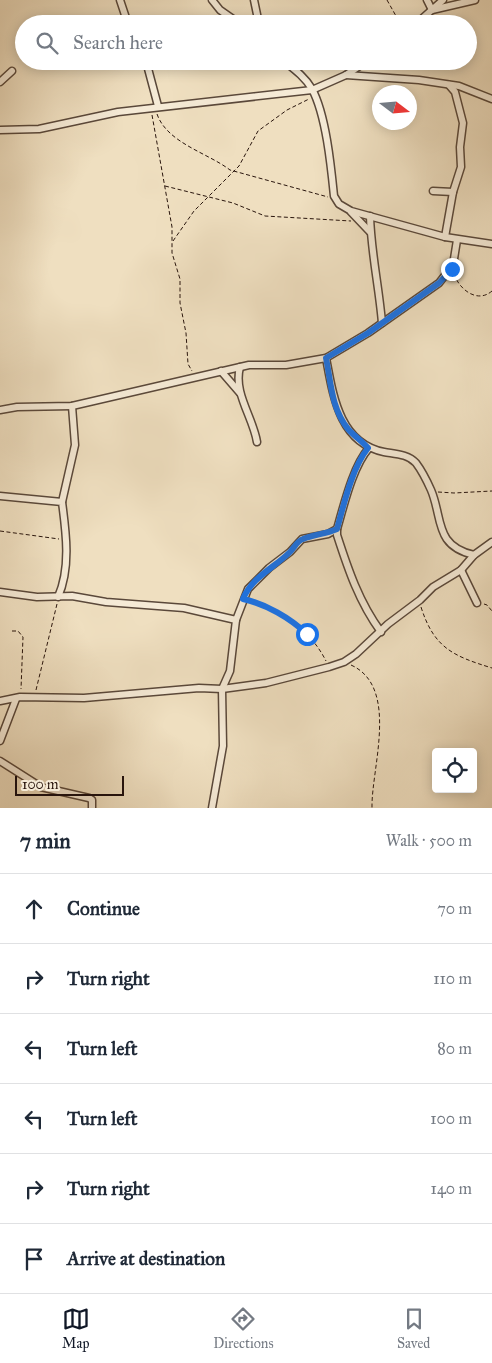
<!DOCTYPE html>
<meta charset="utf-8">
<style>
body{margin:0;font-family:"IM FELL Great Primer",serif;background:#f2f2f3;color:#1f2937}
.controls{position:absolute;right:15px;bottom:15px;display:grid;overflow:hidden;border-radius:5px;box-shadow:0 2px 12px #0003}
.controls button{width:45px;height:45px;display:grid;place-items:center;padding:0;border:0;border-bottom:1px solid #e0e1e3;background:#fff;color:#1f2937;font:25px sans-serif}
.compass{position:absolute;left:372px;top:85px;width:45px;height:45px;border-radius:50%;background:#fff;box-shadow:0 2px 12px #0003;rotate:106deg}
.scale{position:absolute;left:15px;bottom:12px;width:109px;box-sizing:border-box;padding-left:5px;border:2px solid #29150d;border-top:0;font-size:14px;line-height:18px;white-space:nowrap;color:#29150d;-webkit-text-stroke:4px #f5ead6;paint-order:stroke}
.stop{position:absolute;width:15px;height:15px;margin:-11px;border:4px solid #1a73e8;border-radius:50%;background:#fff}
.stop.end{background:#1a73e8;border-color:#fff;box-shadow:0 1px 5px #0008}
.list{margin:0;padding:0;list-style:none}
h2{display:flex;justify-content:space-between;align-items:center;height:65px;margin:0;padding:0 20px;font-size:21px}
h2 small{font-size:16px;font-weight:400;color:#747a83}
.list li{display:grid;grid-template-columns:32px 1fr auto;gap:15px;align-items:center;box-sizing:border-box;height:70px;padding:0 20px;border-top:1px solid #e0e1e3}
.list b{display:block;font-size:19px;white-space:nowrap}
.list em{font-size:16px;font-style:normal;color:#747a83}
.icon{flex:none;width:28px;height:28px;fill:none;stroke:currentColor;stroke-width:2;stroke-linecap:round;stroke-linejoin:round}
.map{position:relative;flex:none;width:492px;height:808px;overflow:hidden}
.search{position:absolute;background:#fff;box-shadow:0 2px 12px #0003;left:15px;right:15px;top:15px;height:55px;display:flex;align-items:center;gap:12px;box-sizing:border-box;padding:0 18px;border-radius:28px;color:#747a83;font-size:19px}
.sheet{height:485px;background:#fff}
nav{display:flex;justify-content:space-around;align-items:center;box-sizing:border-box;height:70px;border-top:1px solid #e0e1e3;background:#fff;font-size:14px;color:#747a83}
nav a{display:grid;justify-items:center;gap:2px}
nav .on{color:#111827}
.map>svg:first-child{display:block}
</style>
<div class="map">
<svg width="492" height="808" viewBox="0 0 492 808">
<rect width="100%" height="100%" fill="#efdfc0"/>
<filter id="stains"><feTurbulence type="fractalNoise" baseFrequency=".004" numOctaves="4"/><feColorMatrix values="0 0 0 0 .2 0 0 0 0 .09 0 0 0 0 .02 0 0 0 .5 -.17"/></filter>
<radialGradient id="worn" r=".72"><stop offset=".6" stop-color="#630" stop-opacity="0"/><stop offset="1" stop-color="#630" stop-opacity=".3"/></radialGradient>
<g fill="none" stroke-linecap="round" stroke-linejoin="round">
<defs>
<g id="street">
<polyline points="120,0 128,24"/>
<polyline points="212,0 220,10 240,24"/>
<polyline points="254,0 259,24"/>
<polyline points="427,0 432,10 475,0"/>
<polyline points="416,24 443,0"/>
<polyline points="146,61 158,106"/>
<path d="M284,61C294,69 305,77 312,89C326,115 331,166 334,196L339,204L351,211L445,237L492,244"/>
<polyline points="346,75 419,80 459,86 492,99"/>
<polyline points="0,82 12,71"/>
<polyline points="0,130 39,129 118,112 312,90 346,75 367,61"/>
<polyline points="433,191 453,192"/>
<polyline points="351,212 370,232"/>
<path d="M370,216C371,252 379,287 382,323"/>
<polyline points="445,237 453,192 461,167 460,147 463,123 455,92 449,85"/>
<path d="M326,358C333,395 339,443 384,452C395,454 408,454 416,463C422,471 427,481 431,490C443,518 434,546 474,555"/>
<path d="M240,367C233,393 253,417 257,442"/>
<polyline points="221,371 240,393"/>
<polyline points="0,410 17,407 72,406 249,365 286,365 326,358 368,333 439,283 453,265 457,240"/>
<path d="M0,496L62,502C66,532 71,568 58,597"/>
<polyline points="62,502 75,445 72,406"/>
<path d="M337,529V535C348,569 359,602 381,632"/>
<polyline points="461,570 477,603"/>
<polyline points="0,592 37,597 72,596 106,602 184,608 236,620 230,671 222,689 223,746 212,808"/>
<path d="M236,620L248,589L269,568L290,552L302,539L328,534L337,529C344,505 353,466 369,448"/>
<polyline points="0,701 20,697 84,698 199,688 222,689 266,683 329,667 344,662 356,654 388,624 420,600 433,587 461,570 474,555 492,542"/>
<polyline points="0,741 16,699"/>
<polyline points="0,761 41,787 89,798 92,800 92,808"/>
</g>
</defs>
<use href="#street" stroke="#5a483a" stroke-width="9"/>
<g stroke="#29150d" stroke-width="1" stroke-dasharray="4 2.5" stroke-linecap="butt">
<polyline points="387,0 396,16 407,24"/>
<path d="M157,114C167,143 208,153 230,170L328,197"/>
<polyline points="152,115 172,227 172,253 180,279 180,303 186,333 188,364 192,371"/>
<polyline points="165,186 233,203 265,216 351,221"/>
<polyline points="173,241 194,211 239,166 258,131 287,110 309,99"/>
<path d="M454,274C459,289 477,304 492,291"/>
<polyline points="438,492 454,493 492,491"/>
<polyline points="0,531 59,539"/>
<path d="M251,601C282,610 311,631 326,661"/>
<polyline points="484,604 487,605 492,611"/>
<path d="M421,607C434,648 453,656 492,668"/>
<polyline points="12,631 18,631 23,637 21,689"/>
<path d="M351,665C400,687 371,769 372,808"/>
<polyline points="36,690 57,604"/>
</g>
<use href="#street" stroke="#f5ead6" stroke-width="6"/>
</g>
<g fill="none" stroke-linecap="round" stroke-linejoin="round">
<path stroke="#1a73e8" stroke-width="6" d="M307,634C290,618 266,604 243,599C252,577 274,568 290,552C294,548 297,541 303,539C315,534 326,534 337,529C344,504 352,468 368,448C362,441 354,436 348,429C331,408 331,382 326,358L368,333L439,283L452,269"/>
</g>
<rect width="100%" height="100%" filter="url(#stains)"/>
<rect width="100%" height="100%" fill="url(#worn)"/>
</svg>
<div class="controls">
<button><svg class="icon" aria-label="locate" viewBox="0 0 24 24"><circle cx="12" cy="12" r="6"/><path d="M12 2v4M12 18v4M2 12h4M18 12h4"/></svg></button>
</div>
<svg class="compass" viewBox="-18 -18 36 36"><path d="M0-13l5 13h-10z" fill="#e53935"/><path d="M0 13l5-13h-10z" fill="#747a83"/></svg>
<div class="scale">100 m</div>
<div class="stop" style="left:307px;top:634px"></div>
<div class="stop end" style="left:452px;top:269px"></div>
<div class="search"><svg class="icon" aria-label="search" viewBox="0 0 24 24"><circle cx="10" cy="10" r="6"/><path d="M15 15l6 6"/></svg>Search here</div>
</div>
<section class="sheet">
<h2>7 min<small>Walk · 500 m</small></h2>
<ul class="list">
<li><svg class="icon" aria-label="ahead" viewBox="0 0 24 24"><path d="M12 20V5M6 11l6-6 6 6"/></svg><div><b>Continue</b></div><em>70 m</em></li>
<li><svg class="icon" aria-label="right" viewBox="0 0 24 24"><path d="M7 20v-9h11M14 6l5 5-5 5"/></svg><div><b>Turn right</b></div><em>110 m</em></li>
<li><svg class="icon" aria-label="left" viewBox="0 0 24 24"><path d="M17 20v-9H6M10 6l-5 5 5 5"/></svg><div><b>Turn left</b></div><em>80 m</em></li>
<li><svg class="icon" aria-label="left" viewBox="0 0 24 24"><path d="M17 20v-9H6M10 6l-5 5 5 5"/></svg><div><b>Turn left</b></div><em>100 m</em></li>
<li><svg class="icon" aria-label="right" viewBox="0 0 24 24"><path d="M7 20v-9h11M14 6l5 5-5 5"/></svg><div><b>Turn right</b></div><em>140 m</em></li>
<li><svg class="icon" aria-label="arrive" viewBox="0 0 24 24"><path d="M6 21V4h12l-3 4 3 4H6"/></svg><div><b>Arrive at destination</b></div></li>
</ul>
</section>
<nav>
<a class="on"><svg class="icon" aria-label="map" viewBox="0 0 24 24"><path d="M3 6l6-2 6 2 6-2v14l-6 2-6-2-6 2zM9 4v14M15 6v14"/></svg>Map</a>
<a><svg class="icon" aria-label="directions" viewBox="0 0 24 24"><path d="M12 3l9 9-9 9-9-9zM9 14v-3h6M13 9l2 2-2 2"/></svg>Directions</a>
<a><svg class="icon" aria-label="saved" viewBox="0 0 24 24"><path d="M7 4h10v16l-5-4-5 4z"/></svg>Saved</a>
</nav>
